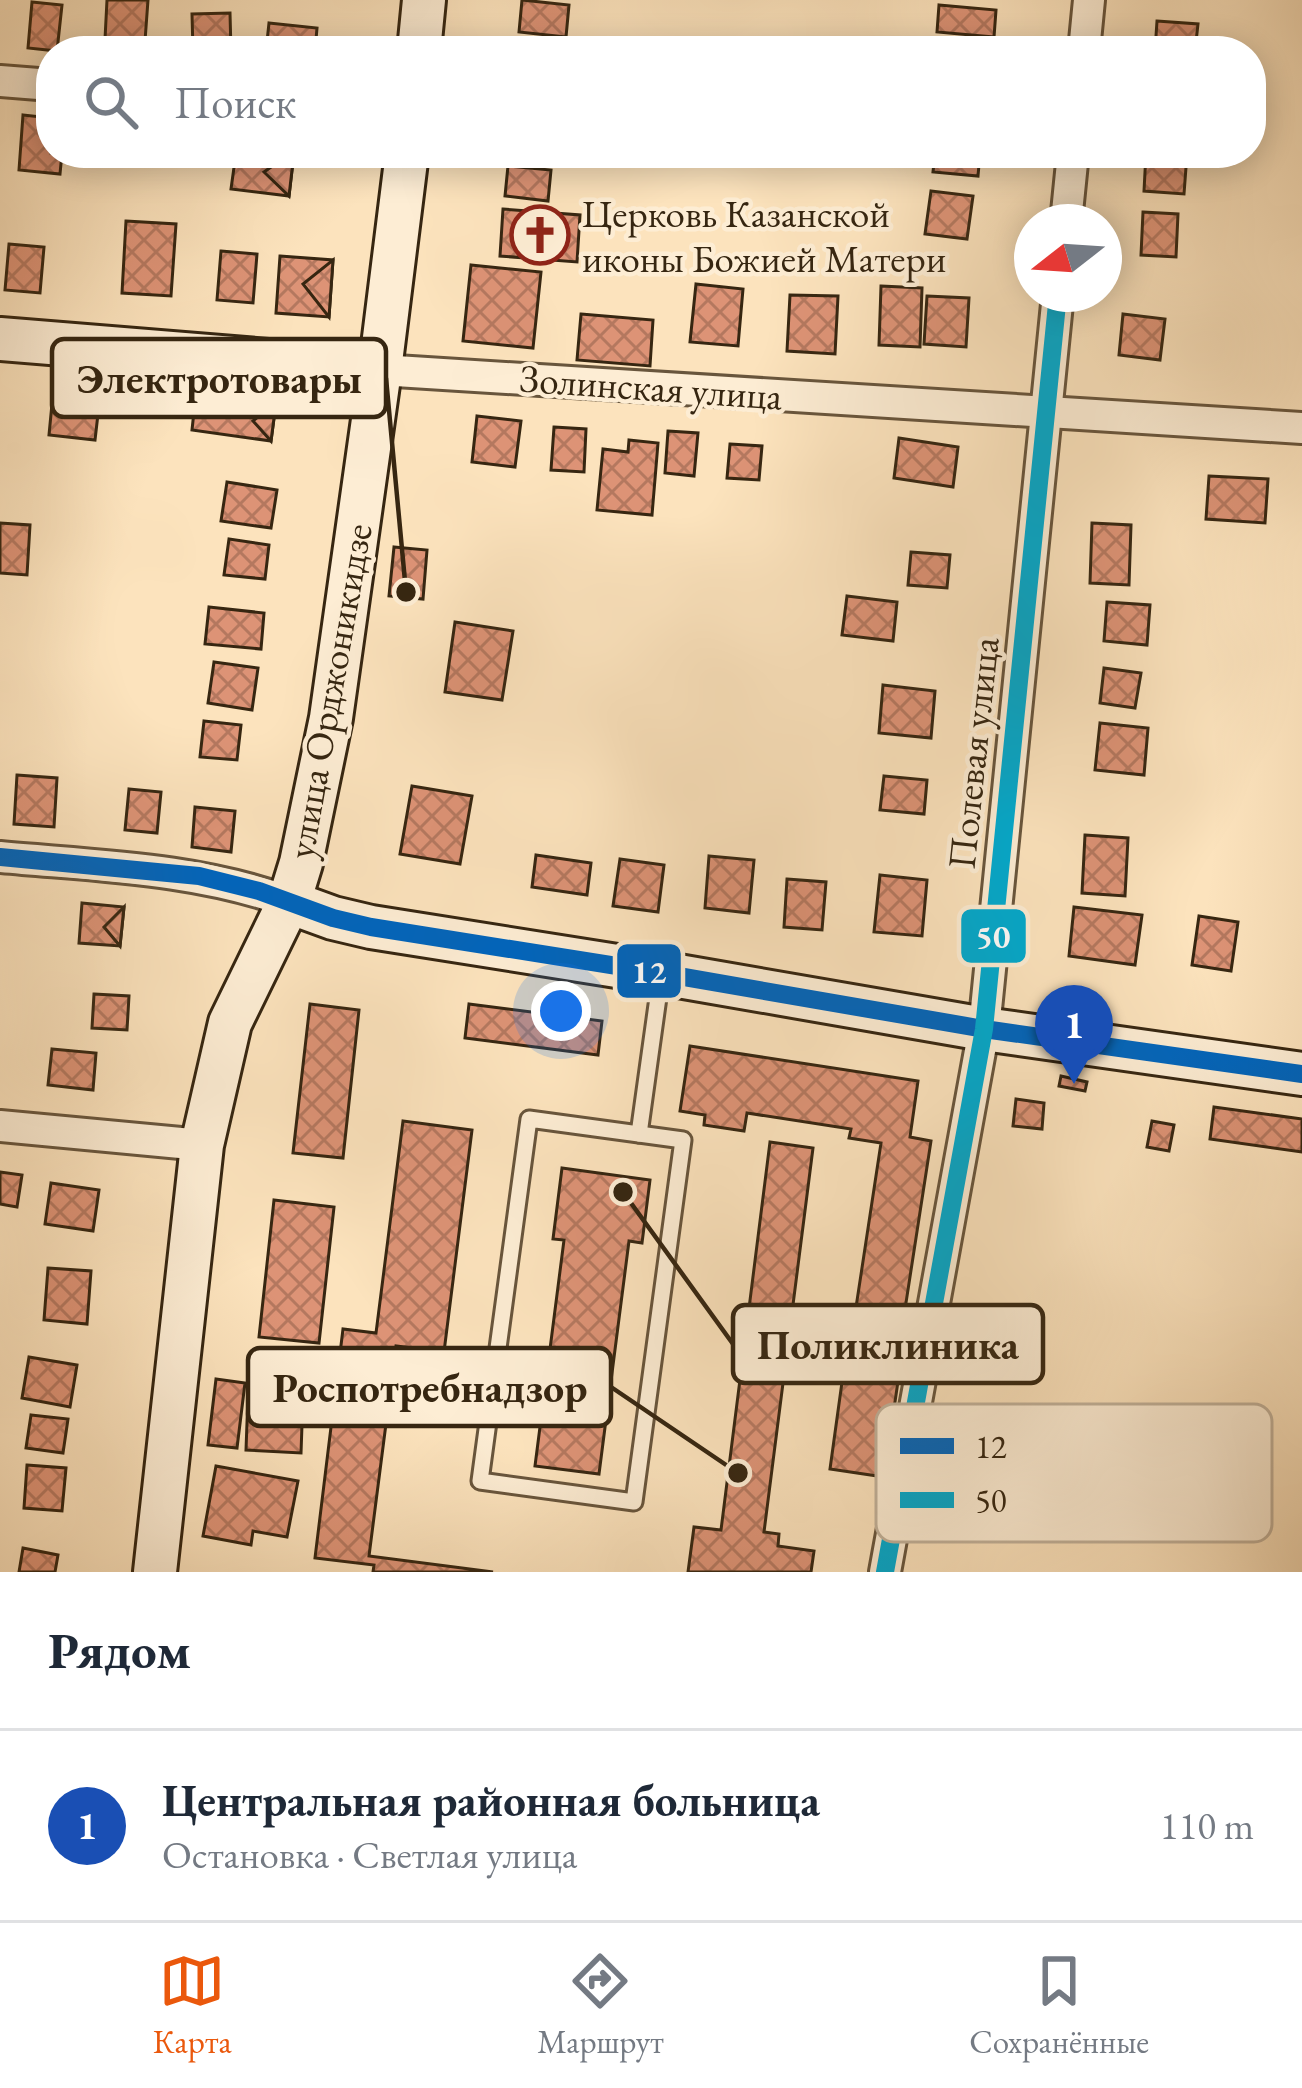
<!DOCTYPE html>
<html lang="ru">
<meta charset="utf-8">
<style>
body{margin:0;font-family:"EB Garamond",serif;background:#f2f2f3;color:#1f2937}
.compass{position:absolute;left:1014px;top:204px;width:108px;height:108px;border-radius:50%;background:#fff;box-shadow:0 6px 30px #0003;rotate:253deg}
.you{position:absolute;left:561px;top:1011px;width:42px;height:42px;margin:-30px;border:9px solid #fff;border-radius:50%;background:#1a73e8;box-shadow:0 0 0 18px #1a73e833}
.badge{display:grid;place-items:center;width:78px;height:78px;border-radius:50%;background:#ea580c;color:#fff;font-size:39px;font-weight:700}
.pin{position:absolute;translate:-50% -99px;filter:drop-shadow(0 3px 6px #0008)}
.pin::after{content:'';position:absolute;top:63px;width:42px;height:36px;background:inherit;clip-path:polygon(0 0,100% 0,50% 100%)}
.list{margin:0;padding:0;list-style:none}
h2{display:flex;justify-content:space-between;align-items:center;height:156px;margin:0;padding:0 48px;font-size:51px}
h2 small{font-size:39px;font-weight:400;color:#747a83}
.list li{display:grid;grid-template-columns:78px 1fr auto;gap:36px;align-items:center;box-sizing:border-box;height:192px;padding:0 48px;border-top:3px solid #e0e1e3}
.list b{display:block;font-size:45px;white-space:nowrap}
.list p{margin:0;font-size:39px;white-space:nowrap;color:#747a83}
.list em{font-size:39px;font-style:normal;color:#747a83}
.icon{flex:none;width:66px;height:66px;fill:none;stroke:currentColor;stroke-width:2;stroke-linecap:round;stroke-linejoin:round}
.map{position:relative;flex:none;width:1302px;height:1572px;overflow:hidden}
.search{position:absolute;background:#fff;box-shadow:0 6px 30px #0003;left:36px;right:36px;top:36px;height:132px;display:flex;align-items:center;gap:30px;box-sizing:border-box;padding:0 42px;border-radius:48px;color:#747a83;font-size:45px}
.sheet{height:348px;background:#fff}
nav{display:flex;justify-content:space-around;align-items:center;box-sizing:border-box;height:168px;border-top:3px solid #e0e1e3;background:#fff;font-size:33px;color:#747a83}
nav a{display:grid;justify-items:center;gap:6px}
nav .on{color:#ea580c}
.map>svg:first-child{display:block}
</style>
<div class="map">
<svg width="1302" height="1572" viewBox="0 0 1302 1572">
<defs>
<pattern id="building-cross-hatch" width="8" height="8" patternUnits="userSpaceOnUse" patternTransform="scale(3)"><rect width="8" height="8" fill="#dd9376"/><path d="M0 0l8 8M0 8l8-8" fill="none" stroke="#b4785f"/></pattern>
</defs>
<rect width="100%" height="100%" fill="#fce3bd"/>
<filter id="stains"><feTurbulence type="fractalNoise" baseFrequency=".00167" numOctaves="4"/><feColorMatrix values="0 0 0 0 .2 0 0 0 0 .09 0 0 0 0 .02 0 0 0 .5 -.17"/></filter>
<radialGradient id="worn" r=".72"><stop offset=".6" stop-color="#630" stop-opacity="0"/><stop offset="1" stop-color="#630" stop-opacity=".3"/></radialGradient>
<g fill="url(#building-cross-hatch)" stroke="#362611" stroke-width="3">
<polygon points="107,0 148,0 145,41 105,39"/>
<polygon points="522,0 569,5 566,37 519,32"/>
<polygon points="32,2 62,5 57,51 28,48"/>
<polygon points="939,5 996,10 994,37 937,32"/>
<polygon points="230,13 231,51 193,51 192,14"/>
<polygon points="1157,21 1198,24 1195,51 1155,51"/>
<polygon points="269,23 317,28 315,51 266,51"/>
<polygon points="23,115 51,118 51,153 62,153 60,174 19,170"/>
<polygon points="120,153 164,153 162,164 120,159"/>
<polygon points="236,153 294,153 289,196 231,189"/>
<polygon points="291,153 294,153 289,196 264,172"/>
<polygon points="935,153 980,153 978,176 933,172"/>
<polygon points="1146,153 1187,154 1184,194 1144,191"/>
<polygon points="508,166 551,170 548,201 505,196"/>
<polygon points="931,191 973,196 967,239 925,234"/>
<polygon points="503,209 580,215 577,262 500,256"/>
<polygon points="1143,212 1178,214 1176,257 1141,255"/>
<polygon points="126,221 176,224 171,296 122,293"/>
<polygon points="9,244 44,247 40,293 5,290"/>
<polygon points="221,251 257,254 253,303 217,300"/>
<polygon points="280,256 333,260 329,317 276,313"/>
<polygon points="333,260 329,317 303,284"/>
<polygon points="471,265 541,272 533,348 463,341"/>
<polygon points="696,284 743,289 738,346 690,342"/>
<polygon points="881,286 922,288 920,347 879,345"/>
<polygon points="790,295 838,296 835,354 787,351"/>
<polygon points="927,296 969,298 966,347 924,344"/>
<polygon points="581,314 653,320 650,366 577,360"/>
<polygon points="1123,314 1165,319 1160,360 1119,355"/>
<polygon points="54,383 101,388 95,440 49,435"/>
<polygon points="196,393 276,403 271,441 192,430"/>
<polygon points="276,403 271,441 253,421"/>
<polygon points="477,416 521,421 515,467 472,462"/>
<polygon points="554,427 586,429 584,472 551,470"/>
<polygon points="668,431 698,433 694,476 665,473"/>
<polygon points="899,438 958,447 953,487 894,478"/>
<polygon points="629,440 658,443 652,515 597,510 603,449 628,452"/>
<polygon points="730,444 762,446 759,480 727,478"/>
<polygon points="1209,476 1268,479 1265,523 1206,519"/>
<polygon points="227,482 277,490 271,528 221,521"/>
<polygon points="0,523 30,525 27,575 0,573"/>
<polygon points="1092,523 1131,525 1129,585 1090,583"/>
<polygon points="229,539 269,545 265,579 224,575"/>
<polygon points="394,547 427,550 423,599 389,596"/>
<polygon points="911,552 950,555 947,588 908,585"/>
<polygon points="847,596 897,602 893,641 842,635"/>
<polygon points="1107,602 1150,605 1147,645 1104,641"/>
<polygon points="209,607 264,613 261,649 205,644"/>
<polygon points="455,622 513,631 502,700 445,692"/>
<polygon points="214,662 258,668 252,710 208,703"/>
<polygon points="1104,668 1141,673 1135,708 1100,703"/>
<polygon points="883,685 935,691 931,738 879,733"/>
<polygon points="204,721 241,725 237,760 200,757"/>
<polygon points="1100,723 1148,728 1144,775 1095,770"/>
<polygon points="17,775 57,778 54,827 14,824"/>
<polygon points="884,776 927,780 924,814 880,810"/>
<polygon points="412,786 472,796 460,864 400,854"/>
<polygon points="129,789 161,792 157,833 125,830"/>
<polygon points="195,807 235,811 231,852 192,847"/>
<polygon points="1085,835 1128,838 1125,896 1082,893"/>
<polygon points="536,855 591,863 587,895 532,887"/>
<polygon points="709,856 754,860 749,913 705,908"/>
<polygon points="620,859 664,865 658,912 613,906"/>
<polygon points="880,875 927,880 922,936 874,932"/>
<polygon points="787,879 826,882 822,930 784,927"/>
<polygon points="82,903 124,907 120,946 79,943"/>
<polygon points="124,907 120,946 104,927"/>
<polygon points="1074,907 1142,915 1135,965 1069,956"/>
<polygon points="1199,916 1238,922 1231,971 1192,965"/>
<polygon points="94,994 129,996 127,1030 92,1028"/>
<polygon points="310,1004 359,1010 343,1158 293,1153"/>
<polygon points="469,1004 602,1021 598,1055 465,1038"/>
<polygon points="690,1046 918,1081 910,1137 931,1141 901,1335 853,1327 881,1143 849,1138 851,1129 747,1113 744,1131 704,1125 705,1115 680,1111"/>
<polygon points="52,1049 96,1053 93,1090 48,1085"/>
<polygon points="1061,1076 1087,1082 1085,1091 1059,1086"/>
<polygon points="1016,1099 1044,1103 1042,1129 1013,1126"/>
<polygon points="1214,1107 1302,1119 1302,1152 1210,1139"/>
<polygon points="403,1121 472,1130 444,1352 396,1346 369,1556 493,1572 373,1572 374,1565 315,1558 343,1329 376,1333"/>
<polygon points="1152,1121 1174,1125 1169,1151 1147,1147"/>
<polygon points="770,1142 813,1148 764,1532 779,1534 778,1546 814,1551 811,1572 688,1572 694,1527 721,1530"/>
<polygon points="562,1168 650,1180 642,1243 629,1241 599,1474 535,1466 564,1240 553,1239"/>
<polygon points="0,1172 22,1175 17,1207 0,1204"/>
<polygon points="51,1183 99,1190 93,1231 45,1224"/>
<polygon points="274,1200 334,1207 319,1343 259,1337"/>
<polygon points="48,1268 91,1271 87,1324 44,1320"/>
<polygon points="847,1346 902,1354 884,1477 830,1469"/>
<polygon points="29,1357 77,1365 70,1407 22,1398"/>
<polygon points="216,1379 245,1383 237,1448 208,1445"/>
<polygon points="248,1395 303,1397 301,1453 246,1450"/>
<polygon points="31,1415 68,1419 63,1453 26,1448"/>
<polygon points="27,1465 66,1468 62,1511 24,1508"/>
<polygon points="216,1466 298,1481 287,1537 253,1531 251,1545 203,1536"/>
<polygon points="23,1548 58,1555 55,1572 19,1572"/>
</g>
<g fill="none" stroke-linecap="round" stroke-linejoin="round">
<defs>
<g id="lane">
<polygon points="529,1119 683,1140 634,1502 480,1481"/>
<polyline points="639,1134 661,976"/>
</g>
<g id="street">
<polyline points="1084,51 1089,0"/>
<polyline points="0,81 51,85"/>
<polyline points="1066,222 1073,153"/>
<polyline points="380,370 1302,428"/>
<path d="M0,857C97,866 196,868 289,902"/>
<polyline points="0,1126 202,1145"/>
<polyline points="885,1572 984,1029 1058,294"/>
</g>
<g id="secondary">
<polyline points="419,51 424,0"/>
<polyline points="0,339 380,370"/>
<polyline points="289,902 333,918 371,927 661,973 984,1029 1302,1074"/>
<polyline points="155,1572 202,1145 230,1023 289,902 301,863 331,718 380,370 407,153"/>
</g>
</defs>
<use href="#lane" stroke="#68553c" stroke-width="21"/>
<use href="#street" stroke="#68553c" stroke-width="36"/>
<use href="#secondary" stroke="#362611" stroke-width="48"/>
<use href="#lane" stroke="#fdedd4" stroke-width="15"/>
<use href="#street" stroke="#fdedd4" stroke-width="30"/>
<use href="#secondary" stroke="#fdedd4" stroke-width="42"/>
<defs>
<polyline id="bus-1" points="0,857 199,876 259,891 333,918 371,927 661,973 984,1029 1302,1074"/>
<polyline id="bus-2" points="885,1572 984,1029 1058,294"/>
</defs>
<use href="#bus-1" stroke="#fdedd4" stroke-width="27"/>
<use href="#bus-2" stroke="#fdedd4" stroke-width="27"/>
<use href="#bus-1" stroke="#0065bd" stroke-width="18"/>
<use href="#bus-2" stroke="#00a9ce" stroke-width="18"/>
</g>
<defs>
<symbol id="church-ring" viewBox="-11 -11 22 22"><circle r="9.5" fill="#fdedd4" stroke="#8f2418" stroke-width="1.5"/><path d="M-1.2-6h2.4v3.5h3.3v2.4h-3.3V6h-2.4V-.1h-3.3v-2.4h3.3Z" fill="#8f2418"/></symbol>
</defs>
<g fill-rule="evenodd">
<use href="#church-ring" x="507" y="202" width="66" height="66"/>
</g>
<g text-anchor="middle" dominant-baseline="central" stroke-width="9" stroke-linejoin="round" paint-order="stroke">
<g font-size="39" fill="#362611" stroke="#fdedd4" text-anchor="start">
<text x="582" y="213">Церковь Казанской<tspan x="582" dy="45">иконы Божией Матери</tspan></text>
</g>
<g font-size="39" fill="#362611" stroke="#fdedd4">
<text transform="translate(651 387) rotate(4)">Золинская улица</text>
<text transform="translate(329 691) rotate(-80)">улица Орджоникидзе</text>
<text transform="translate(973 753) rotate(-84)">Полевая улица</text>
</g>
</g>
<rect x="876" y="1404" width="396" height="138" rx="18" fill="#fdedd4" stroke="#c1b19a" stroke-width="3"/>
<rect x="900" y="1438" width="54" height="16" fill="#0065bd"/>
<rect x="900" y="1492" width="54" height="16" fill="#00a9ce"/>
<g font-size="33" fill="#362611">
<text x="975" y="1458">12</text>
<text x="975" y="1512">50</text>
</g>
<path fill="none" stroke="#362611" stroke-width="4.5" d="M406 592L386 378M623 1192L733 1344M738 1473L611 1387"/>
<g fill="#362611" stroke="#fdedd4" stroke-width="4.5">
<circle cx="406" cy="592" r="12"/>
<circle cx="623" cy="1192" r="12"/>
<circle cx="738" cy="1473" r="12"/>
</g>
<g fill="#fdedd4" stroke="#362611" stroke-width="4.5">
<rect x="52" y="339" width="334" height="78" rx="12"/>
<rect x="733" y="1305" width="310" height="78" rx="12"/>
<rect x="248" y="1348" width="363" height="78" rx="12"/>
</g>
<g font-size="42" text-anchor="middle" font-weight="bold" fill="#362611">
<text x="219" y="393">Электротовары</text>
<text x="888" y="1359">Поликлиника</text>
<text x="430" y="1402">Роспотребнадзор</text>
</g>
<g stroke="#fdedd4" stroke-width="4.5">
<rect x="959" y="907" width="69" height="58" rx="12" fill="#00a9ce"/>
<rect x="615" y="942" width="68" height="58" rx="12" fill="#0065bd"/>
</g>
<g font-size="33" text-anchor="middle" font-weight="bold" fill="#fff">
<text x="993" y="948">50</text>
<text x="649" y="983">12</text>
</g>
<rect width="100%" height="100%" filter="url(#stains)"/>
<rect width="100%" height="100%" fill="url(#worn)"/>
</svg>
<svg class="compass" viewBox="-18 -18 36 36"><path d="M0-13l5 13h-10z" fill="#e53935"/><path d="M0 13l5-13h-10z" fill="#747a83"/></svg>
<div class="you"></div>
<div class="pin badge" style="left:1074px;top:1084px;background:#1a4fb4">1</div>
<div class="search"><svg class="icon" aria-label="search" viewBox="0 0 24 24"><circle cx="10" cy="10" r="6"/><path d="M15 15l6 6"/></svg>Поиск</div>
</div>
<section class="sheet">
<h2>Рядом<small></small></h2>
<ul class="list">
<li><span class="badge" style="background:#1a4fb4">1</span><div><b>Центральная районная больница</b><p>Остановка · Светлая улица</p></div><em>110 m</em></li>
</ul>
</section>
<nav>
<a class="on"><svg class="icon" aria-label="map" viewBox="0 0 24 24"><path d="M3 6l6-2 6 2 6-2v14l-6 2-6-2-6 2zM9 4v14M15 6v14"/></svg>Карта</a>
<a><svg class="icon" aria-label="directions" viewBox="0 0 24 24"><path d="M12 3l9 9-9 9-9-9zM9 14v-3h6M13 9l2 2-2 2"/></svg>Маршрут</a>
<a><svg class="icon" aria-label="saved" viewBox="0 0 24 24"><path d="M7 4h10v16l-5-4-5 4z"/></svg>Сохранённые</a>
</nav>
